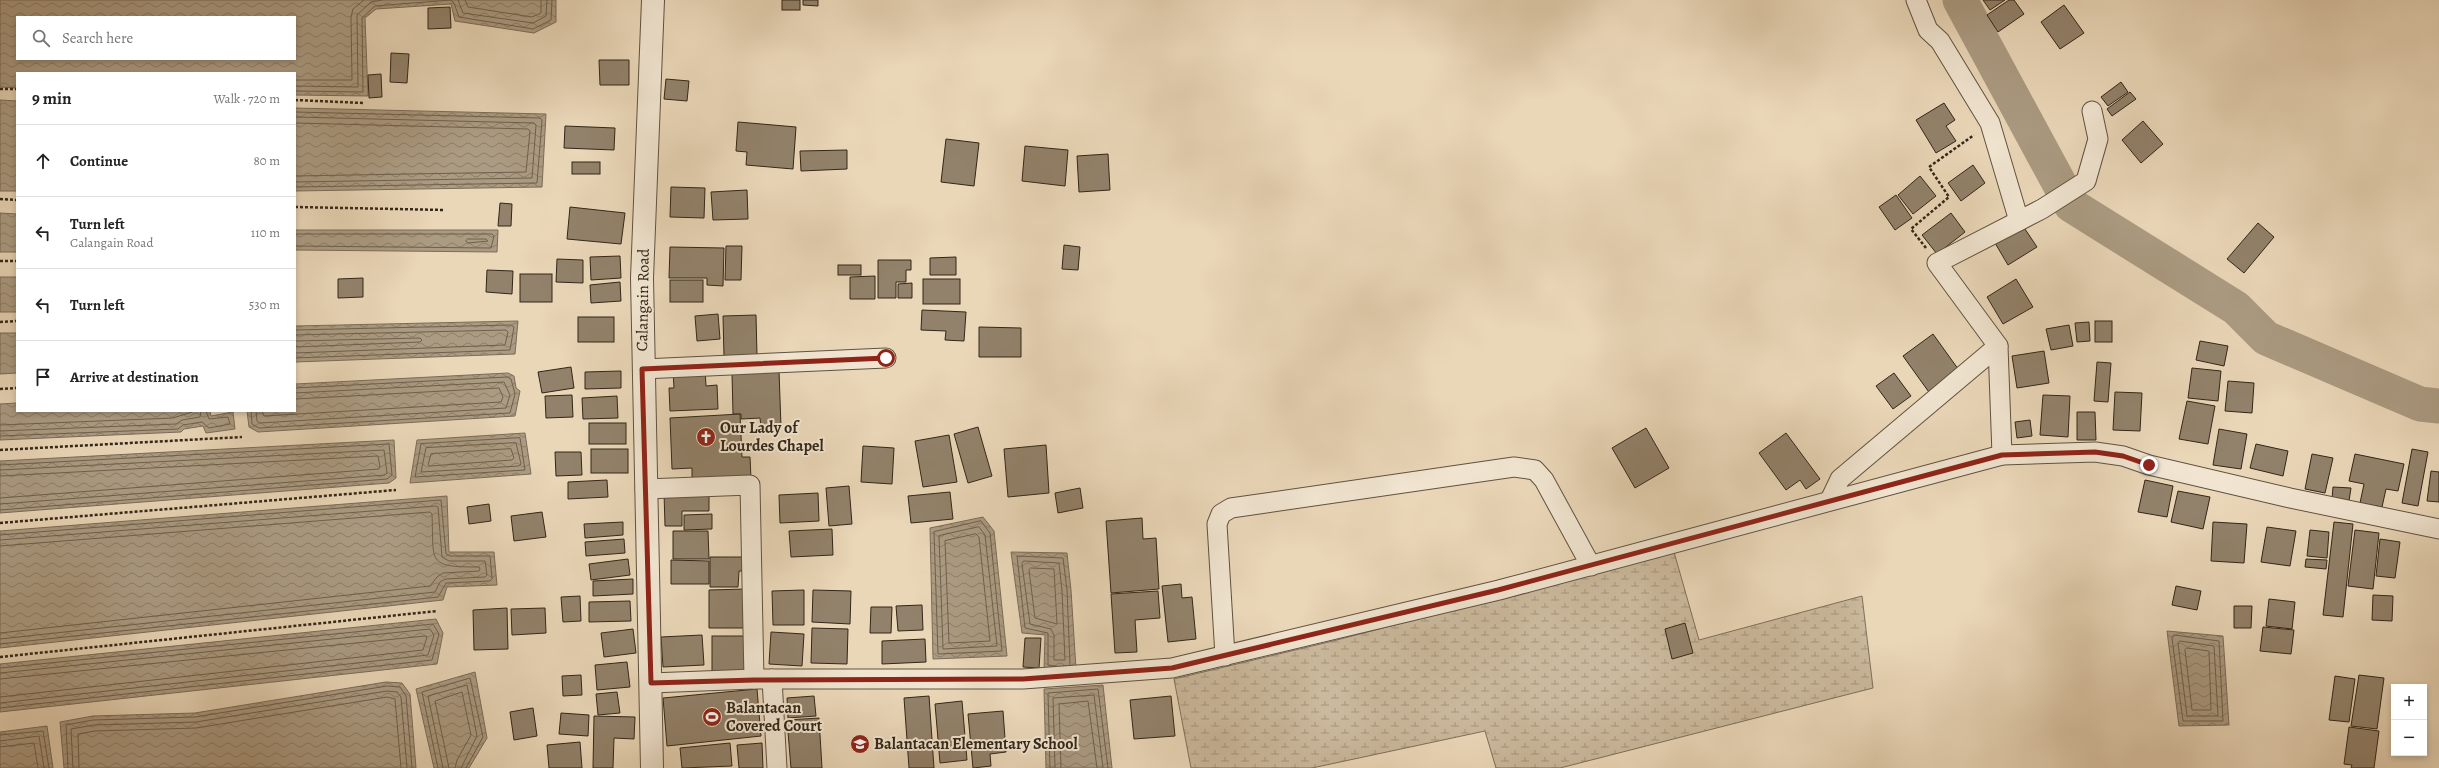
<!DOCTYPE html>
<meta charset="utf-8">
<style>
body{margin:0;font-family:Alegreya,serif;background:#f2f2f2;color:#222}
.controls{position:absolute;right:12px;bottom:12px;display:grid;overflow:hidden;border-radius:0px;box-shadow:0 2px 6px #0003}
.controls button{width:36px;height:36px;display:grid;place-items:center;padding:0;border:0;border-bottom:1px solid #e0e0e0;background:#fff;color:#222;font:20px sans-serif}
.stop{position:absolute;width:12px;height:12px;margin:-9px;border:3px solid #8f2418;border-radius:50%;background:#fff}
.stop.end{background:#8f2418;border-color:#fff;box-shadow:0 1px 4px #0008}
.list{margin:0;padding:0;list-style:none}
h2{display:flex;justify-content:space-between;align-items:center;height:52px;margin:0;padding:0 16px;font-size:17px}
h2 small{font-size:13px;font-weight:400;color:#767676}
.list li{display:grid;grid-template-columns:26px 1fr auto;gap:12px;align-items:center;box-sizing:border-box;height:72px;padding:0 16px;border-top:1px solid #e0e0e0}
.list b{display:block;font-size:15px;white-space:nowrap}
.list p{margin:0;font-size:13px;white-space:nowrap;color:#767676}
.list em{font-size:13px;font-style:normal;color:#767676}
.icon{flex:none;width:22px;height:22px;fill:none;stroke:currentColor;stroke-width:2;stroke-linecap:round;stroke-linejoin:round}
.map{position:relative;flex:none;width:2439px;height:768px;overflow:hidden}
.search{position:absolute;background:#fff;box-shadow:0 2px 6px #0003;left:16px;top:16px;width:280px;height:44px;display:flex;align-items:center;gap:10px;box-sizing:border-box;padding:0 14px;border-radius:0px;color:#767676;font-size:15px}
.panel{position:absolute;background:#fff;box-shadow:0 2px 6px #0003;left:16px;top:72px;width:280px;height:340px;border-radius:0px}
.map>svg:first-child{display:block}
</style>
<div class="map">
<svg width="2439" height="768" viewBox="0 0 2439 768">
<defs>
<pattern id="wetland-marsh" width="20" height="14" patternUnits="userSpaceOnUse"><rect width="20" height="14" fill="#cbb99d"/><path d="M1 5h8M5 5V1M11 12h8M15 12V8" fill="none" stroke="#a5967f"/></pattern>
<pattern id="water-waves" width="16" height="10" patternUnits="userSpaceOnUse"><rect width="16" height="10" fill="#ab9b82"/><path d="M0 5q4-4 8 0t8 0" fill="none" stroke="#8c7e69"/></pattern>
</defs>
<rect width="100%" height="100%" fill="#ead7b8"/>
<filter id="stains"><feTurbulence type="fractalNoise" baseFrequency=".005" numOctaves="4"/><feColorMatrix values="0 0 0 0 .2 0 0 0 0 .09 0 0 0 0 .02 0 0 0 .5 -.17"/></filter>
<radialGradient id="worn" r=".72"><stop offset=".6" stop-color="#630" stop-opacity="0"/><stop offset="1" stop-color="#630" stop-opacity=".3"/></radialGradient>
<polygon fill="url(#wetland-marsh)" stroke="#7e705a" points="1674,552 1699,640 1862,596 1873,688 1560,768 1496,768 1485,731 1312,768 1191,768 1174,679 1333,641"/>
<g fill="url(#water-waves)" stroke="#7b6c58" fill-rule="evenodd">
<path d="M0,0H556V22L534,33L455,21L451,4L376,9L365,18L368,96L295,95V73H17V88L0,87ZM17,17H295V59H17Z"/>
<polygon points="0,100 17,101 17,191 0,191"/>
<polygon points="295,108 546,114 542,187 295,191"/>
<polygon points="0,213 17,214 17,252 0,252"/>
<polygon points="295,230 498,230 497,252 295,250"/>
<rect x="0" y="277" width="17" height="35"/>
<polygon points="518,321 515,354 295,362 295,326"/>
<polygon points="0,333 17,333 17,373 0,374"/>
<polygon points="508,373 514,376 516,388 520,391 515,416 258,432 249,427 247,411 295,411 295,384"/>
<polygon points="17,403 17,411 210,411 211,416 233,412 235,429 206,433 203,426 184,429 181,432 0,440 0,404"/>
<polygon points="525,433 531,474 410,483 417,440"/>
<polygon points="394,440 396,478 389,483 0,513 0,461"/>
<polygon points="447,496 449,552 494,552 497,585 447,587 443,600 0,648 0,531"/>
<polygon points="983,517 994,531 1007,656 933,659 930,528"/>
<polygon points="1011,552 1067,553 1071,590 1076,669 1044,671 1045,635 1022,633"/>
<polygon points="436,619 443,633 437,664 0,712 0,664"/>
<polygon points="2167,631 2223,636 2229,725 2179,726"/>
<polygon points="475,672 487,738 469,768 434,768 416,689"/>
<polygon points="386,682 402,683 410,694 416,768 64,768 60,722 93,716 195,713"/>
<polygon points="1103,685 1112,768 1046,768 1044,689"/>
<polygon points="47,726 53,768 0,768 0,732"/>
</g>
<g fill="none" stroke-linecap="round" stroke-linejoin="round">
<g stroke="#6e604d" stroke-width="1">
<polyline points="458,0 463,13 533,23 546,16 547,0"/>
<polyline points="465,0 468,7 532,17 541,13 541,0"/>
<polyline points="295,80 352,80 351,17 353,9 364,0"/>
<polyline points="295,86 358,87 357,15 371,2 382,0"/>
<polyline points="295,91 363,92 362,18 375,6 451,0 454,3 459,17 533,29 551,20 552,0"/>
<polyline points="295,112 540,118 542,120 537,183 295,187"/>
<polyline points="295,117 534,123 536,125 532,178 295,182"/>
<polyline points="295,123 528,129 530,131 526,172 295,176"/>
<polyline points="295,234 492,234 494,236 491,248 295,246"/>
<polygon points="468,239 486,239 488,241 468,243 466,241"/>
<polyline points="295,330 511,325 514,327 510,350 295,358"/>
<polyline points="295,335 506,330 508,332 505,345 295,353"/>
<polyline points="295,341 420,338 422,340 420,342 295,347"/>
<polyline points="251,411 252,424 259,428 510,413 515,394 511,379 507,377 295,388"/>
<polyline points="256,411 257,421 260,423 506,408 510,395 504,382 295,393"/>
<polyline points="262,411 264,416 501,402 503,397 499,388 295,399"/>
<polyline points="0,425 173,418 195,411"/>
<polyline points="0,431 176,424 182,420 200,417 201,411"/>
<polyline points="0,436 178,429 183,425 202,422 209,428 230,424 228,417 209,419 206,411"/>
<polygon points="520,438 525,470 415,477 421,444"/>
<polygon points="516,443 521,464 519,466 421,472 426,448"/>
<polygon points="511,449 514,458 512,460 430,466 428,465 431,454"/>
<polyline points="0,465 389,444 392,475 387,479 0,510"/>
<polyline points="0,470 384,450 387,473 385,475 0,504"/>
<polyline points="0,476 378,456 380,467 379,469 0,498"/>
<polygon points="981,521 990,533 1002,651 938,654 934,532"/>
<polygon points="979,527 985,535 997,646 943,649 939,536"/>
<polygon points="976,534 979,537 990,641 949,643 945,541"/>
<polyline points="0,535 441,500 446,554 450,556 490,556 492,579 490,581 446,583 438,597 0,644"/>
<polyline points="0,540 436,506 438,507 442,557 449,561 485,561 487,575 485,577 445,579 440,582 435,592 0,639"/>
<path d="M0,546L430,512L432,514C434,563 426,567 479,567L480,569L479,571L443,573L437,577L430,586L0,633"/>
<polygon points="1024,561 1059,563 1062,591 1065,660 1054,660 1054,635 1051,629 1030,624 1022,564"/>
<polygon points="1031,568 1054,569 1057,624 1035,618 1029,570"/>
<polygon points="2174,635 2219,641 2223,721 2183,721 2172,638"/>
<polygon points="2180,641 2214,646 2218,716 2187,716 2178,643"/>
<polygon points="2187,648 2209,651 2211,710 2192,710 2185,650"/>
<polyline points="1056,666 1048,665 1048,633 1025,628 1017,556 1063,558 1067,590 1070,665"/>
<polyline points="0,668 433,624 439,634 432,660 0,708"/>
<polyline points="0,673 430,629 434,635 428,655 0,703"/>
<polyline points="0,679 425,636 427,637 423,650 0,697"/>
<polyline points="0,735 43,731 49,768"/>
<polyline points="0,741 39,736 44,768"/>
<polyline points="0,747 34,743 38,768"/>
<polyline points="68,768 66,725 93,720 195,717 387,686 400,687 406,696 412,768"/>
<polyline points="73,768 71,729 94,725 196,722 387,691 397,692 401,697 407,768"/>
<polyline points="79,768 78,734 95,731 196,728 387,697 395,699 401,768"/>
<polyline points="438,768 422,692 470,678 483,737 466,768"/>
<polyline points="443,768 428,696 467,685 477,736 461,768"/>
<polyline points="449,768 435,701 462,692 471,735 457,760 455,768"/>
<polyline points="1050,768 1048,693 1098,689 1108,768"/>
<polyline points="1055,768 1053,698 1094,695 1103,768"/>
<polyline points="1061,768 1059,704 1088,701 1097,768"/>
</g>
<polyline stroke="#ab9b82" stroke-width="35" points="1960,0 2071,205 2236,308 2266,338 2420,404 2439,406"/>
</g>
<g fill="#92826b" stroke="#322618">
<rect x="782" y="0" width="18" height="10"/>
<polygon points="803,0 818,0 818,6 803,5"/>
<polygon points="1983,0 2005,0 1990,10"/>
<polygon points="2009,0 2014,0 2024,14 1998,32 1987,15"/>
<polygon points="2064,5 2084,33 2060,49 2041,22"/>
<polygon points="450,7 451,28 428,29 428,8"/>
<polygon points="391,53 409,54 407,83 390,82"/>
<polygon points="599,60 629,60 629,85 600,85"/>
<polygon points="381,74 382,97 369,98 368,75"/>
<polygon points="666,79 689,81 687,101 664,99"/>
<polygon points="2121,82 2128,92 2108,106 2101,97"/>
<polygon points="2130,92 2136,99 2112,116 2107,109"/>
<polygon points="1944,103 1955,120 1946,126 1956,141 1936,153 1916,120"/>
<polygon points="2143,121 2163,144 2141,163 2122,140"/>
<polygon points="738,122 796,127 793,169 746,165 747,152 736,151"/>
<polygon points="565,126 615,128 614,150 564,148"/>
<polygon points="946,139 979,143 974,186 941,182"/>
<polygon points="1025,146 1068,150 1065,186 1022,181"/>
<polygon points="847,150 847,169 801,171 800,151"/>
<polygon points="1108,154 1110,190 1079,192 1077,156"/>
<rect x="572" y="162" width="28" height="12"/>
<polygon points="1973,165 1985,183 1961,201 1948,183"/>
<polygon points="1920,176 1936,196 1913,214 1898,195"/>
<polygon points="671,187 705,188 704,218 670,217"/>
<polygon points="747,190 748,219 713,220 711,192"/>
<polygon points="1896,195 1912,218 1895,230 1879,207"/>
<polygon points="500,203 512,204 511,226 498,226"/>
<polygon points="570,207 625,213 621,244 567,239"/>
<polygon points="1951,213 1965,232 1937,254 1922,235"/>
<polygon points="2258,223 2274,237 2244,273 2227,259"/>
<polygon points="2023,226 2037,247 2008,265 1995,243"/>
<polygon points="1064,245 1080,247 1078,270 1062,269"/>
<polygon points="726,246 742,246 741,280 725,280"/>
<polygon points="670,247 724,248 723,286 707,285 707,278 669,278"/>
<polygon points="620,256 621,278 591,280 590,257"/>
<polygon points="956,257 956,275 930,275 930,258"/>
<polygon points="557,259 583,260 583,283 556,282"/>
<polygon points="878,260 911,260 911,270 906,270 906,282 896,282 896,298 878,298"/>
<rect x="838" y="265" width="23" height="10"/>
<polygon points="487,270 513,271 512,294 486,292"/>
<rect x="520" y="274" width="32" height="28"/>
<polygon points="875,276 875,299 850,299 850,277"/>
<polygon points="363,278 363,297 338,298 338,279"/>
<rect x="923" y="279" width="37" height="25"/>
<polygon points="2016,279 2033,307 2003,324 1987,297"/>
<rect x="670" y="280" width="33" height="22"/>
<polygon points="620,282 621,301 591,303 590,285"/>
<polygon points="912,283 912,298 898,298 898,284"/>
<polygon points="922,310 966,312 964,341 945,340 946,331 921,330"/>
<polygon points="718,314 720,339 697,341 695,316"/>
<polygon points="756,315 757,356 724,357 723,316"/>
<rect x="578" y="317" width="36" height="25"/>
<rect x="2095" y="321" width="17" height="21"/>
<polygon points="2089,322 2090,341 2077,342 2075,323"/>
<polygon points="2069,325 2073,346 2051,350 2046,329"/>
<polygon points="979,327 1021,328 1021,357 979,357"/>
<polygon points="1933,334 1961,373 1931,395 1903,356"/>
<polygon points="2200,341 2228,346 2224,366 2196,360"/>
<polygon points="2044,351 2049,383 2017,388 2012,356"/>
<polygon points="2097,362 2111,363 2108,402 2094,401"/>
<polygon points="571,367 574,388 542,393 538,372"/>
<polygon points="2192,368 2221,371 2218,401 2188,398"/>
<polygon points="705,369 706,386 717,385 718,409 670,411 669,388 674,388 673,371"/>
<polygon points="621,371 621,388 585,389 585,372"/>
<polygon points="779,371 781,427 761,428 760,418 741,419 741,414 733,414 732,373"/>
<polygon points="1894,373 1911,396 1893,409 1876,386"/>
<polygon points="2228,381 2254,383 2252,413 2225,411"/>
<polygon points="2115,392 2142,393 2140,431 2113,430"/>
<polygon points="572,395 573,417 546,418 545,396"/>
<polygon points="2043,395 2070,396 2068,437 2040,435"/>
<polygon points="617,396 618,418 583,419 582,398"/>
<polygon points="2187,401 2215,406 2208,444 2179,439"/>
<polygon points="2077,412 2095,412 2096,440 2077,440"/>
<polygon points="740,414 742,457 750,457 751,479 692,481 692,468 672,469 670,418"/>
<polygon points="2030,420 2032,436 2017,438 2015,422"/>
<rect x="589" y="423" width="37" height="21"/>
<polygon points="978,427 992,476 968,483 954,434"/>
<polygon points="1646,428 1669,468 1635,488 1612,448"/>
<polygon points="2219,429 2247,434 2241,469 2213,465"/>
<polygon points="1786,433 1820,479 1806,489 1800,480 1786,490 1759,453"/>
<polygon points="949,435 957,482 923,487 915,441"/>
<polygon points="2256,444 2288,451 2283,476 2250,468"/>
<polygon points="1046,445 1049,493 1008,497 1004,449"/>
<polygon points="863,446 894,448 892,484 861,482"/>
<rect x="591" y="449" width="37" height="24"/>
<polygon points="2412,449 2428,452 2418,506 2402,503"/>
<polygon points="555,452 581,452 582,475 556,476"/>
<polygon points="2312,454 2333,458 2325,493 2305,489"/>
<polygon points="2355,454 2404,464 2398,491 2386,489 2382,507 2360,503 2364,484 2349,481"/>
<polygon points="2431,471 2439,472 2439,502 2427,501"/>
<polygon points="607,480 608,497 568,499 568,482"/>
<polygon points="2145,480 2173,486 2167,517 2138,512"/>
<polygon points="849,486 852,524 829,526 826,488"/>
<polygon points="2333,487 2351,488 2349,501 2332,499"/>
<polygon points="1080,488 1083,508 1058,513 1055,493"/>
<polygon points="709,491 709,511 682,511 682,526 665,526 664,492"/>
<polygon points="2178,491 2210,497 2203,529 2171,522"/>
<polygon points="950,492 953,519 911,523 908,496"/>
<polygon points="818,493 819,521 780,523 779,495"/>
<polygon points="489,504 491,521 469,524 467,507"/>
<polygon points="542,512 546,537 514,541 511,516"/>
<polygon points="712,514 712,529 684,530 684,515"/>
<polygon points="1142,518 1143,539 1156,538 1159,589 1111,593 1106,521"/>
<polygon points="623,522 623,535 585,538 584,524"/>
<polygon points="2213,522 2247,524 2244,563 2211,561"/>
<polygon points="2334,522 2353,524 2343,617 2323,615"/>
<polygon points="2267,527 2296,531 2290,566 2261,562"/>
<polygon points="832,529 833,555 791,557 789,531"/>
<polygon points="2310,530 2329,532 2327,558 2307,556"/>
<polygon points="2355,530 2379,533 2373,589 2348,586"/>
<polygon points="673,531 708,531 709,559 673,559"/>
<polygon points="624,539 625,553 586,556 585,542"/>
<polygon points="2380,539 2400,542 2395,578 2376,576"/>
<polygon points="710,557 746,557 746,571 739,571 738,587 710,587"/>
<polygon points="628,559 630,575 591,580 589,564"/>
<polygon points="2306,559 2327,560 2326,569 2305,567"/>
<polygon points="671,560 709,561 709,584 671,584"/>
<polygon points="633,579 633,594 593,596 593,581"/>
<polygon points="1181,584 1182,598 1192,597 1196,639 1168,642 1162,586"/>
<polygon points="2176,586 2201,591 2197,610 2172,605"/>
<polygon points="746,589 746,628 709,628 709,590"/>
<polygon points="804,590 804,625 773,625 772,591"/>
<polygon points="813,590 851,591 850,624 812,622"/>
<polygon points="1158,591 1160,618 1135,620 1137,652 1115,653 1111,594"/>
<polygon points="2373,595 2393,596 2392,621 2372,620"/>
<polygon points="580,596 581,621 563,622 561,597"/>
<polygon points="2269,599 2295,602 2292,629 2266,626"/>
<polygon points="630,601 631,621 589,622 589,602"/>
<polygon points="922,605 923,630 898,631 896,606"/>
<polygon points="2234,606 2252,606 2251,628 2234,628"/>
<polygon points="871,607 892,607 891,633 870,633"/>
<polygon points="507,608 508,649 474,650 473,610"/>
<polygon points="545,608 546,633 512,635 511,609"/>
<polygon points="1685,623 1693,653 1672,659 1665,629"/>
<polygon points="2263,627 2294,630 2291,654 2260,651"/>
<polygon points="812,628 848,629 847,664 811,663"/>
<polygon points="633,629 636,653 604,657 601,633"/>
<polygon points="771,632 804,634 802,666 769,664"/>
<polygon points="702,635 704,665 663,667 661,637"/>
<rect x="712" y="636" width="37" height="35"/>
<polygon points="1025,638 1041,638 1039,668 1023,667"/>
<polygon points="925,639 926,662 882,664 882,641"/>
<polygon points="627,662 630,687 597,690 595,665"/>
<polygon points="581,675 582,695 563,696 562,676"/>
<polygon points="2359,675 2384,678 2377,729 2351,726"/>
<polygon points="2335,676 2355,679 2349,722 2329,720"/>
<polygon points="757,689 761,736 667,746 663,698"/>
<polygon points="617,692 620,713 598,715 596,694"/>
<polygon points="814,696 816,716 788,718 787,698"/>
<polygon points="929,696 934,768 909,768 904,698"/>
<polygon points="1171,696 1175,736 1134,739 1130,700"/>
<polygon points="962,701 967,760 940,763 935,704"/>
<polygon points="533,708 537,736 514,740 510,712"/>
<polygon points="1003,711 1006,752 990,754 991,766 973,768 968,714"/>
<polygon points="561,713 589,715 588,736 559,734"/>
<polygon points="594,716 635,717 634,739 614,738 613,768 593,768"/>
<polygon points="819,718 822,768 791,768 787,720"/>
<polygon points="2349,727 2379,731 2374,768 2351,768 2352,765 2344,764"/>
<polygon points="580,742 582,768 549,768 547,745"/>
<polygon points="730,743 732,766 682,768 680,748"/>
<polygon points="762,743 763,768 739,768 737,745"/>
</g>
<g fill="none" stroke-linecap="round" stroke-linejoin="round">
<defs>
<g id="minor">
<polyline points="1916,0 1928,30 1940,41 1990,123 2019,221"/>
<polyline points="1998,346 2002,455"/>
<polyline points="643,369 886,358"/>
<polyline points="645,489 750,485 754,679"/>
<polyline points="1830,500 1840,479 1998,346 1937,263 2042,209 2086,181 2098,139 2092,111"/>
<polyline points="1225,656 1217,524 1221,514 1231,508 1514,467 1535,470 1544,480 1591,566"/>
<polyline points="772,679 777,768"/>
<polyline points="651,683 754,679 1023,679 1172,668 1499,590 2002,455 2095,452 2123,456 2149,465 2290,498 2439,529"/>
</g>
<polyline id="tertiary" points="652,768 642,278 653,0"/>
</defs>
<use href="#minor" stroke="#605240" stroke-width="21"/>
<use href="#tertiary" stroke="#605240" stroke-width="24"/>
<g stroke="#322618" stroke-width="2.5" stroke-dasharray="3 2" stroke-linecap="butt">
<polyline points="0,89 17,89"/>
<polyline points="295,100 363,103"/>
<polyline points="0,199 17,200"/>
<polyline points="295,207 445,210"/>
<polyline points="1926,248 1911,229 1949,197 1929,167 1974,135"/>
<polyline points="0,261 17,261"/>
<polyline points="0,322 17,321"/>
<polyline points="0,389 17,388"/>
<polyline points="0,450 242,437"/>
<polyline points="0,523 396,490"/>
<polyline points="0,657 437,611"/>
</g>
<use href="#minor" stroke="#f1e5d1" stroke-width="19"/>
<use href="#tertiary" stroke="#f1e5d1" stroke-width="22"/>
</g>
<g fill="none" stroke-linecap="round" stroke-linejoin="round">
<polyline stroke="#8f2418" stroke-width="5" points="886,358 642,369 651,683 754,680 1023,679 1172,668 1498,590 2002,455 2095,452 2123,456 2149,465"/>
</g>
<defs>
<symbol id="church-disc" viewBox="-11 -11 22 22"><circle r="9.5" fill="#8f2418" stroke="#f1e5d1"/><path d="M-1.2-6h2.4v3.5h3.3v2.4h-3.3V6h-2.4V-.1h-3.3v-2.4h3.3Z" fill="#fff"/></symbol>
<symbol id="stadium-disc" viewBox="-11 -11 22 22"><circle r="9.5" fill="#8f2418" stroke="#f1e5d1"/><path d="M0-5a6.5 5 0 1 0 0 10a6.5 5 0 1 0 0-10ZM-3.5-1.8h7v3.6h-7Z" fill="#fff"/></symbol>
<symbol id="school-disc" viewBox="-11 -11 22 22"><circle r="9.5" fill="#8f2418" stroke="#f1e5d1"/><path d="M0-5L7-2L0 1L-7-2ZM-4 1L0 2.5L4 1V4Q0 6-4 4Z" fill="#fff"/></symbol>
</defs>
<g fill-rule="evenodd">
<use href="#church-disc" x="695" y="426" width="22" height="22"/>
<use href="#stadium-disc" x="701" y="706" width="22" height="22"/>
<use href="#school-disc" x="849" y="733" width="22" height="22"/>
</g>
<g text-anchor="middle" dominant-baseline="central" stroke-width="4" stroke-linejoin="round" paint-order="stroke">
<g font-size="16" fill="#322618" stroke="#f1e5d1">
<text transform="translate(643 300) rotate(-89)">Calangain Road</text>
</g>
<g font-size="16" font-weight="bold" fill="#322618" stroke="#f1e5d1" text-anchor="start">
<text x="720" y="428">Our Lady of<tspan x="720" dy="18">Lourdes Chapel</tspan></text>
<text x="726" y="708">Balantacan<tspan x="726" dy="18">Covered Court</tspan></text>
<text x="874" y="744">Balantacan Elementary School</text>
</g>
</g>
<rect width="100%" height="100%" filter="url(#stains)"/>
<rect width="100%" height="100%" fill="url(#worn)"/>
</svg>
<div class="controls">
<button>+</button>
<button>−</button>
</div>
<div class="stop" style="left:886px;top:358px"></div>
<div class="stop end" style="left:2149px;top:465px"></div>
<div class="search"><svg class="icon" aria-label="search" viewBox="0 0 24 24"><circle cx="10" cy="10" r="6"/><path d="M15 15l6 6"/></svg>Search here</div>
<section class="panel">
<h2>9 min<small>Walk · 720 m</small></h2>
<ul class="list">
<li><svg class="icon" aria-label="ahead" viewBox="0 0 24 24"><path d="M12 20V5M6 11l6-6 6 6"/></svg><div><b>Continue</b></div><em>80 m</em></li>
<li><svg class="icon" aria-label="left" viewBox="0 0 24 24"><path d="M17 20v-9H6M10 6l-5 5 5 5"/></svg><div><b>Turn left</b><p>Calangain Road</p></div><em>110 m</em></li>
<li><svg class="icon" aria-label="left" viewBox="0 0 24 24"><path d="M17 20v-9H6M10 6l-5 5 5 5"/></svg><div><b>Turn left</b></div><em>530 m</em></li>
<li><svg class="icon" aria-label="arrive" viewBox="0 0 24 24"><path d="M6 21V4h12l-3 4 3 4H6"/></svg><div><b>Arrive at destination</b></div></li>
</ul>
</section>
</div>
